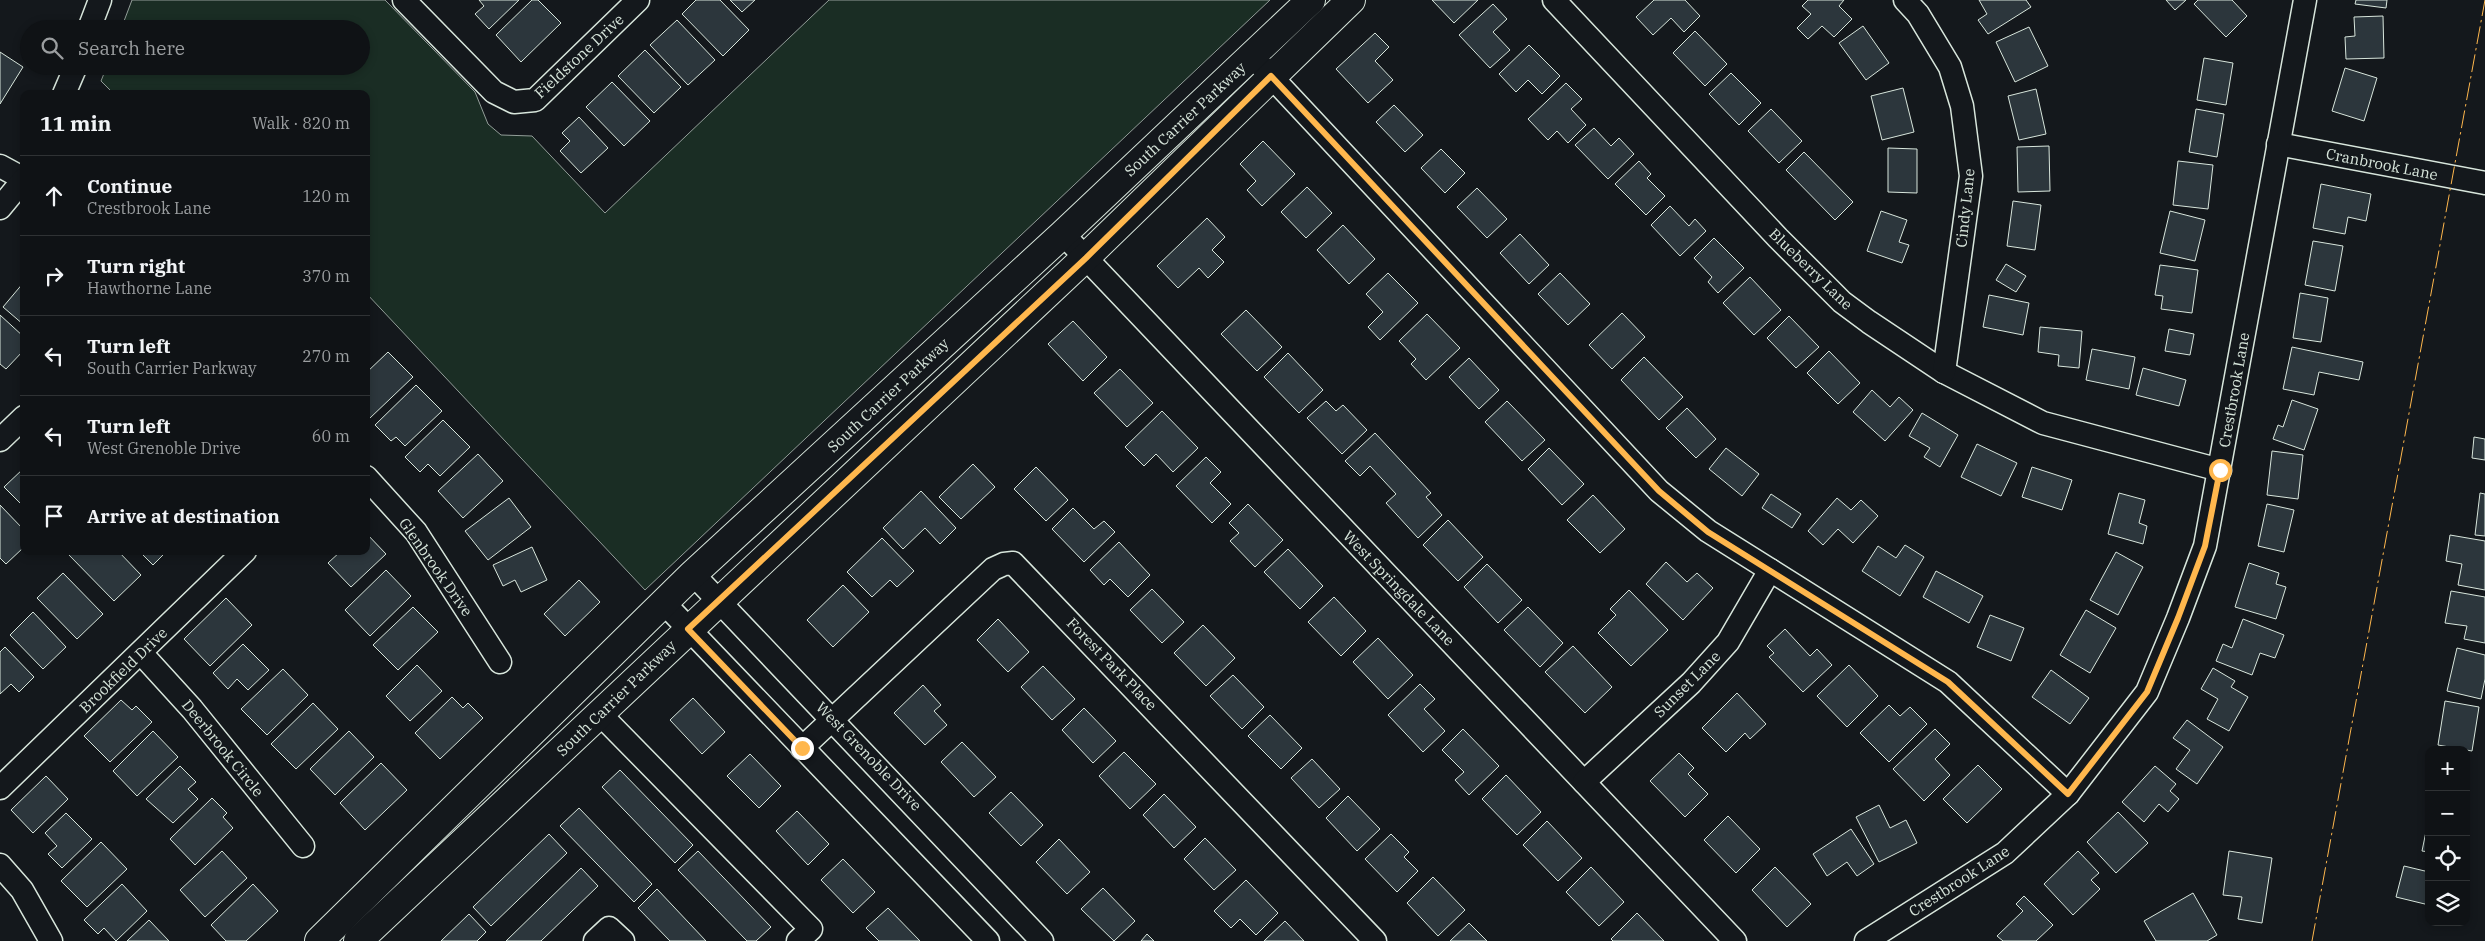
<!DOCTYPE html>
<meta charset="utf-8">
<style>
body{margin:0;font-family:"IBM Plex Serif",serif;background:#181b1e;color:#f1f3f6}
.controls{position:absolute;right:15px;bottom:15px;display:grid;overflow:hidden;border-radius:10px;box-shadow:0 2px 8px #0003}
.controls button{width:45px;height:45px;display:grid;place-items:center;padding:0;border:0;border-bottom:1px solid #2f3234;background:#0f1215;color:#f1f3f6;font:25px sans-serif}
.stop{position:absolute;width:15px;height:15px;margin:-11px;border:4px solid #ffb74d;border-radius:50%;background:#fff}
.stop.end{background:#ffb74d;border-color:#fff;box-shadow:0 1px 5px #0008}
.list{margin:0;padding:0;list-style:none}
h2{display:flex;justify-content:space-between;align-items:center;height:65px;margin:0;padding:0 20px;font-size:21px}
h2 small{font-size:16px;font-weight:400;color:#9b9ea0}
.list li{display:grid;grid-template-columns:32px 1fr auto;gap:15px;align-items:center;box-sizing:border-box;height:80px;padding:0 20px;border-top:1px solid #2f3234}
.list b{display:block;font-size:19px;white-space:nowrap}
.list p{margin:0;font-size:16px;white-space:nowrap;color:#9b9ea0}
.list em{font-size:16px;font-style:normal;color:#9b9ea0}
.icon{flex:none;width:28px;height:28px;fill:none;stroke:currentColor;stroke-width:2;stroke-linecap:round;stroke-linejoin:round}
.map{position:relative;flex:none;width:2485px;height:941px;overflow:hidden}
.search{position:absolute;background:#0f1215;box-shadow:0 2px 8px #0003;left:20px;top:20px;width:350px;height:55px;display:flex;align-items:center;gap:12px;box-sizing:border-box;padding:0 18px;border-radius:28px;color:#9b9ea0;font-size:19px}
.panel{position:absolute;background:#0f1215;box-shadow:0 2px 8px #0003;left:20px;top:90px;width:350px;height:465px;border-radius:10px}
.map>svg:first-child{display:block}
</style>
<div class="map">
<svg width="2485" height="941" viewBox="0 0 2485 941">
<rect width="100%" height="100%" fill="#14181c"/>
<polygon fill="#1a2d24" stroke="#939e99" points="132,0 385,0 475,92 488,124 501,135 532,136 605,213 829,0 1270,0 645,590 366,293 366,94 114,94 101,81 107,66 361,66 361,29 121,29"/>
<g fill="#2c363c" stroke="#d8e6dc">
<polygon points="479,0 519,0 489,29 475,14 484,6"/>
<polygon points="532,0 538,0 561,23 521,62 496,35"/>
<polygon points="696,0 720,0 749,30 723,56 682,14"/>
<polygon points="730,0 755,0 742,12"/>
<polygon points="1432,0 1478,0 1454,23"/>
<polygon points="1654,0 1685,0 1700,16 1684,32 1671,18 1653,35 1636,17"/>
<polygon points="1808,0 1844,0 1839,6 1852,19 1834,37 1822,26 1808,39 1797,28 1811,14 1802,6"/>
<polygon points="1979,0 2026,0 2031,7 1988,34 1978,20 1987,14"/>
<polygon points="2166,0 2186,0 2175,10"/>
<polygon points="2198,0 2232,0 2247,16 2226,37 2194,4"/>
<polygon points="2356,0 2387,0 2386,8 2355,4"/>
<polygon points="1493,4 1507,19 1493,32 1510,50 1490,68 1459,35"/>
<polygon points="2383,16 2384,58 2346,59 2345,37 2355,36 2354,17"/>
<polygon points="677,20 715,60 688,85 650,45"/>
<polygon points="1863,26 1889,63 1866,80 1839,43"/>
<polygon points="2029,27 2048,66 2015,82 1996,42"/>
<polygon points="1695,31 1727,64 1705,86 1673,53"/>
<polygon points="1375,33 1389,47 1375,61 1393,80 1368,103 1336,69"/>
<polygon points="1529,45 1560,76 1542,94 1528,80 1516,92 1499,74"/>
<polygon points="645,50 681,87 654,113 618,76"/>
<polygon points="0,52 23,67 0,104"/>
<polygon points="2204,58 2233,63 2226,105 2197,100"/>
<polygon points="2345,68 2377,78 2364,121 2332,111"/>
<polygon points="1731,73 1761,103 1739,125 1709,94"/>
<polygon points="612,82 650,121 624,146 586,107"/>
<polygon points="1566,83 1582,99 1571,109 1586,125 1568,143 1557,131 1548,140 1528,119"/>
<polygon points="1903,88 1914,132 1882,140 1871,96"/>
<polygon points="2036,89 2046,134 2019,140 2008,96"/>
<polygon points="1394,105 1423,135 1405,152 1376,122"/>
<polygon points="1771,109 1802,141 1779,163 1748,131"/>
<polygon points="2196,109 2224,114 2217,157 2189,152"/>
<polygon points="579,117 608,148 581,173 560,151 570,141 562,133"/>
<polygon points="1594,128 1611,146 1619,138 1634,154 1608,179 1575,145"/>
<polygon points="1263,141 1295,174 1262,206 1247,190 1256,181 1240,164"/>
<polygon points="2049,146 2050,191 2018,192 2017,147"/>
<polygon points="1888,148 1917,149 1917,193 1888,192"/>
<polygon points="1441,149 1465,173 1445,193 1421,168"/>
<polygon points="1804,152 1853,202 1835,220 1786,170"/>
<polygon points="1639,161 1651,174 1647,178 1665,196 1646,215 1615,184"/>
<polygon points="2178,161 2213,165 2208,209 2173,205"/>
<polygon points="2321,184 2371,194 2366,221 2348,217 2345,234 2313,228"/>
<polygon points="1307,187 1332,213 1306,238 1281,212"/>
<polygon points="1477,188 1507,219 1487,238 1457,207"/>
<polygon points="2013,201 2041,205 2035,250 2007,246"/>
<polygon points="1670,206 1689,226 1695,219 1706,231 1680,256 1651,225"/>
<polygon points="1881,211 1907,220 1899,242 1909,245 1902,263 1867,251"/>
<polygon points="2170,211 2205,220 2195,261 2160,253"/>
<polygon points="1207,218 1225,237 1212,250 1224,262 1208,278 1199,268 1178,288 1157,266"/>
<polygon points="1343,225 1375,259 1349,284 1317,250"/>
<polygon points="1520,234 1549,265 1529,284 1500,253"/>
<polygon points="1714,238 1744,268 1718,293 1708,282 1712,277 1694,258"/>
<polygon points="2313,241 2343,246 2335,291 2305,285"/>
<polygon points="2006,264 2026,276 2016,292 1996,280"/>
<polygon points="2160,265 2198,270 2192,313 2161,309 2163,296 2155,295"/>
<polygon points="1388,273 1418,303 1380,340 1368,327 1383,312 1366,294"/>
<polygon points="1560,273 1590,304 1568,325 1538,294"/>
<polygon points="1750,277 1781,310 1754,335 1723,303"/>
<polygon points="24,282 24,325 3,307"/>
<polygon points="2300,293 2328,298 2321,342 2293,338"/>
<polygon points="1989,295 2029,303 2023,335 1983,327"/>
<polygon points="1246,310 1282,347 1257,371 1221,334"/>
<polygon points="1622,313 1645,337 1612,369 1589,345"/>
<polygon points="1427,314 1460,348 1426,380 1411,364 1416,359 1399,341"/>
<polygon points="0,315 24,337 24,350 6,369 0,364"/>
<polygon points="1789,316 1819,347 1796,368 1767,338"/>
<polygon points="1073,321 1107,357 1083,381 1048,344"/>
<polygon points="2040,327 2082,331 2079,368 2058,366 2059,355 2038,352"/>
<polygon points="2169,329 2194,334 2190,355 2165,351"/>
<polygon points="2292,347 2363,362 2359,380 2319,372 2314,395 2283,389"/>
<polygon points="2092,349 2135,357 2129,389 2086,380"/>
<polygon points="1829,351 1860,383 1838,404 1807,373"/>
<polygon points="388,352 413,377 370,418 366,414 366,373"/>
<polygon points="1288,353 1323,390 1299,413 1264,377"/>
<polygon points="1644,357 1683,397 1659,420 1621,380"/>
<polygon points="1469,358 1499,390 1479,409 1449,377"/>
<polygon points="2143,368 2186,380 2179,406 2136,395"/>
<polygon points="1120,369 1153,403 1127,427 1094,393"/>
<polygon points="416,385 442,411 405,446 396,437 391,441 375,425"/>
<polygon points="1872,390 1890,407 1899,397 1913,410 1885,441 1853,412"/>
<polygon points="2292,400 2318,409 2304,450 2273,439 2278,425 2283,427"/>
<polygon points="1326,401 1336,411 1343,405 1367,430 1342,454 1307,418"/>
<polygon points="1507,401 1545,440 1522,461 1485,422"/>
<polygon points="1687,408 1716,439 1696,458 1666,428"/>
<polygon points="1162,411 1198,448 1173,472 1156,454 1144,466 1125,447"/>
<polygon points="1922,413 1958,435 1940,467 1924,457 1930,448 1909,436"/>
<polygon points="443,420 470,447 440,476 428,464 420,472 405,457"/>
<polygon points="1375,433 1431,493 1426,497 1442,515 1418,538 1386,503 1396,494 1370,466 1360,476 1345,461"/>
<polygon points="2474,437 2485,439 2485,460 2472,458"/>
<polygon points="1977,444 2017,463 2001,496 1961,477"/>
<polygon points="1549,448 1584,484 1562,505 1528,469"/>
<polygon points="1726,448 1759,474 1742,496 1709,469"/>
<polygon points="2272,451 2303,455 2298,499 2267,495"/>
<polygon points="478,454 503,481 463,518 438,491"/>
<polygon points="1206,457 1221,472 1210,483 1231,504 1212,523 1176,486"/>
<polygon points="973,464 995,487 961,519 939,497"/>
<polygon points="1036,467 1068,500 1046,521 1014,489"/>
<polygon points="2032,467 2072,480 2062,510 2022,497"/>
<polygon points="24,468 24,507 4,487"/>
<polygon points="921,491 956,528 940,544 925,528 903,549 883,528"/>
<polygon points="2119,493 2145,500 2139,523 2147,526 2143,544 2108,534"/>
<polygon points="2480,493 2485,494 2485,536 2475,535"/>
<polygon points="1771,494 1801,514 1792,528 1762,508"/>
<polygon points="1593,495 1625,529 1600,553 1567,520"/>
<polygon points="509,498 531,527 488,560 465,531"/>
<polygon points="1837,498 1851,510 1861,500 1878,516 1853,543 1838,529 1823,545 1808,531"/>
<polygon points="1248,504 1283,540 1255,567 1230,541 1239,533 1229,523"/>
<polygon points="2267,504 2294,510 2284,552 2258,546"/>
<polygon points="0,505 24,530 24,547 6,564 0,558"/>
<polygon points="1073,508 1094,529 1104,521 1115,532 1084,562 1052,529"/>
<polygon points="1448,520 1483,557 1458,581 1423,545"/>
<polygon points="366,533 386,554 351,587 328,563 341,551 366,551"/>
<polygon points="2450,535 2485,541 2485,590 2458,585 2462,564 2446,561"/>
<polygon points="882,538 914,571 897,587 890,580 872,597 847,572"/>
<polygon points="1119,542 1150,575 1128,597 1110,579 1104,585 1090,570"/>
<polygon points="1905,545 1924,557 1900,596 1862,571 1878,546 1896,558"/>
<polygon points="532,547 547,580 521,592 515,580 503,586 493,565"/>
<polygon points="1288,549 1323,586 1300,609 1264,572"/>
<polygon points="70,551 118,551 141,575 114,601 68,554"/>
<polygon points="139,551 167,551 153,565"/>
<polygon points="2116,552 2143,567 2118,615 2090,600"/>
<polygon points="1666,562 1687,582 1697,573 1713,588 1683,620 1646,584"/>
<polygon points="2249,563 2279,573 2276,584 2286,587 2276,619 2235,607"/>
<polygon points="1487,564 1522,600 1498,623 1464,587"/>
<polygon points="386,570 411,596 370,636 345,610"/>
<polygon points="1936,571 1983,596 1969,623 1923,597"/>
<polygon points="63,573 103,614 77,639 37,598"/>
<polygon points="579,580 600,602 565,636 544,614"/>
<polygon points="843,585 869,612 833,647 807,620"/>
<polygon points="1152,589 1184,622 1162,643 1130,610"/>
<polygon points="1629,590 1668,630 1631,666 1598,633 1616,615 1610,609"/>
<polygon points="2451,591 2485,597 2485,643 2464,639 2467,626 2445,623"/>
<polygon points="1334,597 1366,631 1341,656 1308,622"/>
<polygon points="226,598 252,625 210,666 184,639"/>
<polygon points="413,607 438,632 398,670 373,645"/>
<polygon points="1528,607 1563,643 1540,667 1504,630"/>
<polygon points="2086,610 2116,628 2090,673 2060,655"/>
<polygon points="33,612 66,647 43,669 10,635"/>
<polygon points="1990,615 2024,628 2011,661 1977,647"/>
<polygon points="998,619 1029,652 1008,672 977,640"/>
<polygon points="2243,619 2284,635 2275,658 2260,653 2252,675 2216,661 2223,644 2232,648"/>
<polygon points="1203,625 1235,658 1206,686 1174,653"/>
<polygon points="1785,629 1810,656 1817,649 1832,665 1803,692 1769,657 1774,653 1767,646"/>
<polygon points="1378,638 1413,675 1388,699 1353,662"/>
<polygon points="243,644 269,670 248,690 237,679 228,689 213,673"/>
<polygon points="1573,646 1612,687 1585,713 1545,672"/>
<polygon points="5,647 34,677 19,692 11,684 0,694 0,652"/>
<polygon points="2457,648 2485,655 2485,679 2481,699 2447,691"/>
<polygon points="417,665 442,691 410,721 386,696"/>
<polygon points="1849,665 1878,696 1847,727 1817,696"/>
<polygon points="1043,666 1075,699 1052,720 1021,687"/>
<polygon points="2213,668 2235,681 2231,687 2248,697 2229,731 2207,719 2218,699 2201,689"/>
<polygon points="283,669 308,695 267,735 241,709"/>
<polygon points="2051,670 2089,698 2070,724 2032,697"/>
<polygon points="1233,675 1264,707 1242,729 1210,696"/>
<polygon points="1420,684 1435,699 1424,709 1445,731 1423,752 1388,715"/>
<polygon points="923,685 941,705 934,711 947,725 925,745 894,713"/>
<polygon points="1737,693 1766,724 1750,739 1745,733 1726,752 1702,728"/>
<polygon points="452,697 463,708 468,703 483,718 440,759 415,733"/>
<polygon points="693,698 725,732 702,754 670,720"/>
<polygon points="121,700 132,710 136,706 152,722 110,762 84,736"/>
<polygon points="2445,701 2479,707 2472,751 2438,745"/>
<polygon points="313,703 338,729 296,769 271,744"/>
<polygon points="1889,705 1900,716 1910,707 1927,724 1889,762 1860,733"/>
<polygon points="1084,708 1116,741 1093,763 1062,730"/>
<polygon points="1270,715 1302,748 1281,769 1248,736"/>
<polygon points="2187,720 2223,747 2197,784 2176,769 2190,750 2173,738"/>
<polygon points="1463,729 1499,766 1469,795 1455,780 1464,772 1442,750"/>
<polygon points="1935,729 1950,744 1935,759 1950,775 1924,801 1893,769"/>
<polygon points="153,731 178,757 137,796 113,771"/>
<polygon points="349,731 374,757 335,795 310,769"/>
<polygon points="962,742 996,777 974,797 941,762"/>
<polygon points="1124,752 1156,784 1130,809 1099,776"/>
<polygon points="1679,753 1694,768 1688,774 1708,794 1685,817 1650,781"/>
<polygon points="750,754 781,786 759,808 727,776"/>
<polygon points="1312,759 1340,789 1319,808 1291,778"/>
<polygon points="381,763 407,790 365,830 340,803"/>
<polygon points="1978,765 2002,789 1967,823 1943,799"/>
<polygon points="180,766 196,782 188,789 198,799 173,823 146,799"/>
<polygon points="2155,766 2176,784 2170,791 2179,799 2168,812 2159,804 2144,822 2122,802"/>
<polygon points="620,770 693,845 675,863 602,787"/>
<polygon points="1506,775 1541,812 1517,835 1482,799"/>
<polygon points="46,776 68,799 33,833 11,810"/>
<polygon points="1011,792 1043,825 1021,846 989,813"/>
<polygon points="1164,794 1196,827 1174,848 1143,815"/>
<polygon points="1348,796 1380,829 1357,851 1326,818"/>
<polygon points="212,798 227,813 223,817 233,828 195,865 170,839"/>
<polygon points="1879,805 1890,828 1906,820 1917,843 1879,862 1856,817"/>
<polygon points="579,808 652,884 634,902 560,826"/>
<polygon points="797,811 829,844 808,865 776,831"/>
<polygon points="2118,812 2148,843 2116,873 2087,842"/>
<polygon points="66,813 92,839 62,868 48,854 57,846 45,833"/>
<polygon points="1728,816 1760,849 1736,873 1704,840"/>
<polygon points="2429,817 2429,852 2422,851"/>
<polygon points="1547,821 1582,858 1558,881 1523,845"/>
<polygon points="1851,829 1874,864 1857,876 1847,862 1827,876 1813,854"/>
<polygon points="549,834 567,853 491,926 473,907"/>
<polygon points="1391,834 1409,852 1404,857 1418,871 1397,892 1365,859"/>
<polygon points="1205,838 1236,870 1214,890 1184,859"/>
<polygon points="1059,839 1090,872 1067,894 1036,862"/>
<polygon points="101,842 127,869 87,907 61,881"/>
<polygon points="222,851 247,878 205,917 180,890"/>
<polygon points="698,851 771,927 756,941 747,941 678,870"/>
<polygon points="2078,851 2099,873 2091,880 2100,889 2073,915 2044,884"/>
<polygon points="2229,851 2272,858 2262,923 2238,919 2242,897 2223,895"/>
<polygon points="843,859 875,892 853,913 821,880"/>
<polygon points="2404,866 2429,872 2429,905 2396,897"/>
<polygon points="1591,867 1624,902 1599,926 1566,892"/>
<polygon points="1775,867 1811,904 1787,927 1752,890"/>
<polygon points="581,868 598,886 541,941 506,941"/>
<polygon points="1433,877 1465,910 1438,936 1407,903"/>
<polygon points="1246,880 1278,913 1256,935 1240,919 1231,928 1214,911"/>
<polygon points="122,884 147,911 116,941 104,928 98,934 84,920"/>
<polygon points="253,884 278,911 246,941 226,941 211,925"/>
<polygon points="1103,888 1135,921 1114,941 1081,909"/>
<polygon points="657,889 706,941 670,941 638,908"/>
<polygon points="2193,893 2217,935 2207,941 2156,941 2144,921"/>
<polygon points="2024,896 2053,925 2036,941 2003,941 1997,936 2023,911 2016,904"/>
<polygon points="888,908 920,941 879,941 866,928"/>
<polygon points="1637,913 1664,941 1613,941 1611,939"/>
<polygon points="469,914 486,932 477,941 441,941"/>
<polygon points="149,920 169,941 127,941"/>
<polygon points="1285,921 1304,941 1264,941"/>
<polygon points="1469,923 1487,941 1450,941"/>
<polygon points="1147,934 1154,941 1141,941"/>
</g>
<g fill="none" stroke-linecap="round" stroke-linejoin="round">
<defs>
<g id="minor">
<polyline points="404,0 494,92 514,102 535,100 638,0"/>
<polyline points="1554,0 1778,238 1842,302 1869,322 1944,372 2043,423 2220,470"/>
<polyline points="1905,0 1918,14 1950,67 1962,106 1971,176 1944,372"/>
<polyline points="89,29 100,0"/>
<polyline points="1252,56 1659,491 1708,531 1948,682 2068,794"/>
<polyline points="64,94 76,66"/>
<polyline points="2278,144 2485,183"/>
<polyline points="0,166 24,179"/>
<polyline points="0,208 24,179"/>
<polyline points="1063,234 1735,941"/>
<polyline points="0,440 24,417"/>
<polyline points="366,477 416,532 500,662"/>
<polyline points="693,574 1042,941"/>
<polyline points="663,602 988,941"/>
<polyline points="141,653 192,709 303,846"/>
<polyline points="600,714 811,929 798,941"/>
<polyline points="802,748 993,569 1004,564 1013,563 1375,941"/>
<polyline points="1584,782 1691,683 1728,642 1770,570"/>
<polyline points="0,788 245,551"/>
<polyline points="0,865 22,890 51,941"/>
<polyline points="595,941 609,928 623,941"/>
<polyline points="1866,941 2005,853 2068,794 2147,692 2178,618 2205,546 2305,0"/>
</g>
<g id="major">
<polyline points="319,941 693,574 1063,234 1311,0"/>
<polyline points="358,941 1085,258 1351,0"/>
</g>
</defs>
<use href="#minor" stroke="#d8e6dc" stroke-width="25"/>
<use href="#major" stroke="#d8e6dc" stroke-width="30"/>
<use href="#minor" stroke="#14181c" stroke-width="22"/>
<use href="#major" stroke="#14181c" stroke-width="28"/>
<polyline stroke="#ffb74d" stroke-width="1" stroke-dasharray="18 4 2.5 4" stroke-linecap="butt" points="2312,941 2485,0"/>
</g>
<g fill="none" stroke-linecap="round" stroke-linejoin="round">
<polyline stroke="#ffb74d" stroke-width="6" points="802,748 688,629 1086,258 1271,76 1659,491 1708,532 1948,682 2068,794 2147,692 2178,618 2205,546 2220,470"/>
</g>
<g text-anchor="middle" dominant-baseline="central" stroke-width="4" stroke-linejoin="round" paint-order="stroke">
<g font-size="15" fill="#d8e6dc" stroke="#14181c">
<text transform="translate(579 56) rotate(-43)">Fieldstone Drive</text>
<text transform="translate(1185 119) rotate(-43)">South Carrier Parkway</text>
<text transform="translate(2382 164) rotate(11)">Cranbrook Lane</text>
<text transform="translate(1965 208) rotate(-84)">Cindy Lane</text>
<text transform="translate(1811 269) rotate(44)">Blueberry Lane</text>
<text transform="translate(2234 390) rotate(-80)">Crestbrook Lane</text>
<text transform="translate(888 395) rotate(-43)">South Carrier Parkway</text>
<text transform="translate(436 567) rotate(55)">Glenbrook Drive</text>
<text transform="translate(1399 588) rotate(46)">West Springdale Lane</text>
<text transform="translate(1112 664) rotate(46)">Forest Park Place</text>
<text transform="translate(123 670) rotate(-44)">Brookfield Drive</text>
<text transform="translate(1687 684) rotate(-45)">Sunset Lane</text>
<text transform="translate(616 698) rotate(-44)">South Carrier Parkway</text>
<text transform="translate(223 748) rotate(51)">Deerbrook Circle</text>
<text transform="translate(869 756) rotate(46)">West Grenoble Drive</text>
<text transform="translate(1959 881) rotate(-33)">Crestbrook Lane</text>
</g>
</g>
</svg>
<div class="controls">
<button>+</button>
<button>−</button>
<button><svg class="icon" aria-label="locate" viewBox="0 0 24 24"><circle cx="12" cy="12" r="6"/><path d="M12 2v4M12 18v4M2 12h4M18 12h4"/></svg></button>
<button><svg class="icon" aria-label="layers" viewBox="0 0 24 24"><path d="M12 4l9 5-9 5-9-5zM3 14l9 5 9-5"/></svg></button>
</div>
<div class="stop" style="left:2220px;top:470px"></div>
<div class="stop end" style="left:802px;top:748px"></div>
<div class="search"><svg class="icon" aria-label="search" viewBox="0 0 24 24"><circle cx="10" cy="10" r="6"/><path d="M15 15l6 6"/></svg>Search here</div>
<section class="panel">
<h2>11 min<small>Walk · 820 m</small></h2>
<ul class="list">
<li><svg class="icon" aria-label="ahead" viewBox="0 0 24 24"><path d="M12 20V5M6 11l6-6 6 6"/></svg><div><b>Continue</b><p>Crestbrook Lane</p></div><em>120 m</em></li>
<li><svg class="icon" aria-label="right" viewBox="0 0 24 24"><path d="M7 20v-9h11M14 6l5 5-5 5"/></svg><div><b>Turn right</b><p>Hawthorne Lane</p></div><em>370 m</em></li>
<li><svg class="icon" aria-label="left" viewBox="0 0 24 24"><path d="M17 20v-9H6M10 6l-5 5 5 5"/></svg><div><b>Turn left</b><p>South Carrier Parkway</p></div><em>270 m</em></li>
<li><svg class="icon" aria-label="left" viewBox="0 0 24 24"><path d="M17 20v-9H6M10 6l-5 5 5 5"/></svg><div><b>Turn left</b><p>West Grenoble Drive</p></div><em>60 m</em></li>
<li><svg class="icon" aria-label="arrive" viewBox="0 0 24 24"><path d="M6 21V4h12l-3 4 3 4H6"/></svg><div><b>Arrive at destination</b></div></li>
</ul>
</section>
</div>
